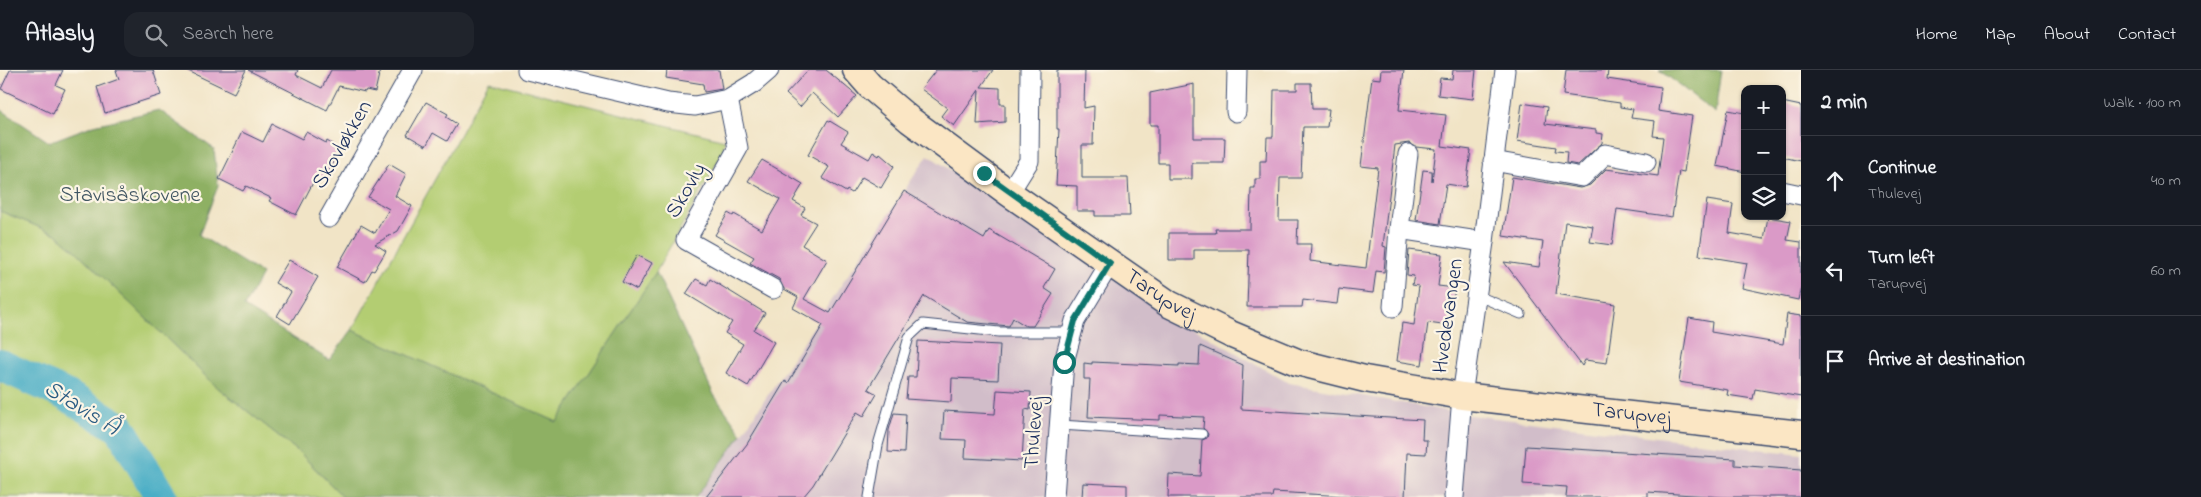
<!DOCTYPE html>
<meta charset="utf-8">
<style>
body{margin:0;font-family:"Indie Flower",sans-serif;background:#20242c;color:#f1f3f6}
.controls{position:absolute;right:15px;top:15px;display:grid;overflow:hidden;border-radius:10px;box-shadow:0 1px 4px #0004}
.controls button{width:45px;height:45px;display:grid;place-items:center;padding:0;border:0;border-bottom:1px solid #363941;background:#171b24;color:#f1f3f6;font:25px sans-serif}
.stop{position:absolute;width:15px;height:15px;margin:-11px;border:4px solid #0f766e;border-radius:50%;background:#fff}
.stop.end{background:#0f766e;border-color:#fff;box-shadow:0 1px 5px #0008}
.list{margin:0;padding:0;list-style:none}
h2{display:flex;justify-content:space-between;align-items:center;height:65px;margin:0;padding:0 20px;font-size:21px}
h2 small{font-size:16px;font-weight:400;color:#9ea1a6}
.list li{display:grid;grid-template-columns:32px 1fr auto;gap:15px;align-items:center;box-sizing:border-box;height:90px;padding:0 20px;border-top:1px solid #363941}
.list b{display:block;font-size:19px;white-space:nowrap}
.list p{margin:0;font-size:16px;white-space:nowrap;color:#9ea1a6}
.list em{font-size:16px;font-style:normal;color:#9ea1a6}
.icon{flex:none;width:28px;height:28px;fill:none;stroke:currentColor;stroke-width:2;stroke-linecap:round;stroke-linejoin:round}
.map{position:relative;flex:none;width:1801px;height:427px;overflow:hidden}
header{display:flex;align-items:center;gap:30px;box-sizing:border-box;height:70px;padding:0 25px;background:#171b24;border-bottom:1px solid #363941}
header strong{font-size:24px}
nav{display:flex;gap:28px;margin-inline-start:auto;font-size:18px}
.search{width:350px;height:45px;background:#20242c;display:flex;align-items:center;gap:12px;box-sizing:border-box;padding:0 18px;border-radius:15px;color:#9ea1a6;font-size:19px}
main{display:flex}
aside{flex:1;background:#171b24}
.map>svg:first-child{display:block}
</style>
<header>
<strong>Atlasly</strong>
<div class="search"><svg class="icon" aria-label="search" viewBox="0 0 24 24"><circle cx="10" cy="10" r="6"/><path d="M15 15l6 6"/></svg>Search here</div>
<nav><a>Home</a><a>Map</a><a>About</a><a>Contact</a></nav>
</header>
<main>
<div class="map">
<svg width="1801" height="427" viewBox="0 0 1801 427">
<rect width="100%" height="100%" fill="#fcf5e5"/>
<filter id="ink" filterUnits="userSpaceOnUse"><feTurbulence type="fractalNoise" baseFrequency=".02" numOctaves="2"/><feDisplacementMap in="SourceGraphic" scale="10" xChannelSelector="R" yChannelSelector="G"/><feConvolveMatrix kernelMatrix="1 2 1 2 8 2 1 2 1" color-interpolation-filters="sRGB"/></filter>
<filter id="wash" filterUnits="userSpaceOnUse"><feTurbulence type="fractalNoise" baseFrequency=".0096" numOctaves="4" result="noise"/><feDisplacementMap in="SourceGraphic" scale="20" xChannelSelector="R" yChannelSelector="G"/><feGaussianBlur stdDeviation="1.12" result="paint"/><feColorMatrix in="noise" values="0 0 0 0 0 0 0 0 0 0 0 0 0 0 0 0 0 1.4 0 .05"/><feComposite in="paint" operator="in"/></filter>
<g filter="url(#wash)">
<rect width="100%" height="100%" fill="#f1e4c6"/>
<polygon fill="#d1bdc9" points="928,85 1164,242 1289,313 1470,345 1801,384 1801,427 696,427 742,364"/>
<g fill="#b3cd72" stroke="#677e68">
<polygon points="489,11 725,70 722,84 656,202 557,352 352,260"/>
<polygon points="0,141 56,164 75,180 217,317 299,382 343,427 0,427"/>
</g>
<g fill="#8eb064" stroke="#547061">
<polygon points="1660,0 1721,0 1715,43"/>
<polygon points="0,39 49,72 94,55 159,40 214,79 218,116 199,165 262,204 244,237 329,290 352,260 557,352 656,202 714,325 742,364 696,427 343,427 299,382 217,317 75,180 56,164 0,141"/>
</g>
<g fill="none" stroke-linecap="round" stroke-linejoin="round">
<polyline stroke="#45acc5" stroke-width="32" points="0,295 66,325 120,358 161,427"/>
</g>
<g id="blocks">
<g fill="#da9ac7">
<polygon points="10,0 63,0 56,15 65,19 53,44 1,19"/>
<polygon points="116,0 153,0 161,25 105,43 97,17 119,9"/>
<polygon points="186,0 246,0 234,23"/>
<polygon points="248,0 298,0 296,5 322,18 331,0 380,0 375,22 366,20 365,22 339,16 327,40"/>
<polygon points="667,0 719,0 722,19 704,22 703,14 666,8"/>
<polygon points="808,0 826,0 857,26 838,47 812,23 800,37 786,24"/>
<polygon points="936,0 993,0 981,17 1000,18 1000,34 1005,34 1005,52 977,54 979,20 954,56 941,46 947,38 921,19"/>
<polygon points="1057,0 1085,0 1084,38 1094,36 1093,75 1082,75 1082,108 1128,108 1130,146 1095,146 1095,141 1077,141 1077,116 1056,115 1059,59 1057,59"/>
<polygon points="1381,0 1404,0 1399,40 1446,45 1442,76 1471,80 1466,117 1446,114 1440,154 1416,150 1423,100 1432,101 1432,111 1436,79 1416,77 1409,73 1395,75 1383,176 1386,177 1384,202 1376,201 1373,223 1339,219 1337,234 1303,230 1302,237 1247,237 1249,180 1194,180 1194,190 1169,190 1169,163 1216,163 1215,159 1250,159 1251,118 1255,118 1255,109 1260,109 1260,91 1266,91 1267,67 1273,67 1274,20 1297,20 1297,13 1311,13 1312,39 1329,39 1327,57 1303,57 1301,108 1280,108 1279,150 1298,150 1297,174 1311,174 1310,191 1366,198 1378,98 1361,96 1372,8 1380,9"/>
<polygon points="1453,0 1476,0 1473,29 1438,25 1440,8 1452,9"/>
<polygon points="1566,0 1608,0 1607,9 1661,17 1658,41 1692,46 1684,102 1679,101 1672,147 1617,139 1612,175 1590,172 1593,156 1565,152 1556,224 1615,234 1607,293 1585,290 1582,296 1504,192 1539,197 1543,172 1503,166 1512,107 1580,118 1590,115 1606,99 1658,106 1663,67 1653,66 1655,51 1631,48 1633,39 1620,37 1620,33 1563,25"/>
<polygon points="1194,14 1194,68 1225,68 1224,93 1192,93 1192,109 1168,109 1168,93 1158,93 1158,55 1150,55 1150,23"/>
<polygon points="426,32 448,44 446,47 457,54 447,71 433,63 426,76 407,65"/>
<polygon points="1782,32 1801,36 1801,91 1782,87"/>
<polygon points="1522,33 1547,37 1545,54 1596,60 1596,63 1603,64 1602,73 1578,95 1566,93 1567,82 1555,81 1556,77 1517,71"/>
<polygon points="1728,40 1745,43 1745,102 1717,96"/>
<polygon points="828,50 848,62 841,73 869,89 873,82 879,86 880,84 894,96 881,118 862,107 852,123 847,120 846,122 822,108 829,97 808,85"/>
<polygon points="272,54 302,69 306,62 326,73 327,71 341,80 323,111 316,107 296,145 269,131 271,128 246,116 243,121 219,109 242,62 263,72"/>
<polygon points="762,90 803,114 793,131 805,138 801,145 816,153 802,175 827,190 804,229 830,243 904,121 984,169 989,160 1055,199 1044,218 1053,224 1033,256 1026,256 1013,248 1009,256 967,252 924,226 868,319 877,324 864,346 857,342 813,415 803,427 706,427 747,374 785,311 788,313 823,255 793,238 798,227 784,219 779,209 750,193 754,187 715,165 728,143 733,146 734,144 762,160 780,129 748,111"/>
<polygon points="389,94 406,104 395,126 412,136 398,161 375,174 386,181 374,201 372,200 365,212 337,197 361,155 375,163 389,139 368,127"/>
<polygon points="1707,130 1733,134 1729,163 1764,169 1768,147 1791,151 1787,170 1801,172 1801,217 1798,230 1742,218 1747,193 1699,185"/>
<polygon points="1409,180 1442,184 1438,216 1455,218 1449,256 1428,253 1422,295 1397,291 1402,253 1414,255 1419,216 1412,215 1414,206 1407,205"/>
<polygon points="637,185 652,193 637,220 622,212"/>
<polygon points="289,190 318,207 290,254 277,246 291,222 275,213"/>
<polygon points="696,209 707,215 710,209 765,243 754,260 774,272 748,316 726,303 743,274 725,263 732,252 686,224"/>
<polygon points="1787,244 1801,246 1801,327 1755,319 1753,329 1727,325 1728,320 1679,312 1689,248 1712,252 1711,262 1783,274"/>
<polygon points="918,271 1000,275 998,310 952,308 951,332 906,329 908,307 916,307"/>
<polygon points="1200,276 1243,295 1241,339 1423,350 1422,370 1427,370 1426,384 1407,383 1405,427 1364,427 1273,422 1272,427 1168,427 1169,404 1200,406 1202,370 1207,368 1208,364 1203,358 1204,347 1160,345 1160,350 1088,347 1090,309 1084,309 1084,293 1092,294 1092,292 1179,296 1179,294 1199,295"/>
<polygon points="997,320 1031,322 1030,340 1025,339 1022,391 965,388 966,370 942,369 944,341 995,344"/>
<polygon points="894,343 906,344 904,383 888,382 889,360"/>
<polygon points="1526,376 1735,389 1735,395 1801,400 1801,427 1722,427 1648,422 1648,427 1566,427 1567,417 1523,414"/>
<polygon points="1083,413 1127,415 1127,427 1082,427"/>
</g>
</g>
</g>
<g filter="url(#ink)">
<use href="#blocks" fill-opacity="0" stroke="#3b4a6e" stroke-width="1"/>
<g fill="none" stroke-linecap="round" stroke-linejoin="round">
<defs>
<g id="lane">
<polyline points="1476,225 1521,244"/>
<polyline points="1060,355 1202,364"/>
<polyline points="869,427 878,375 909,267 923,254 999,262 1072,262"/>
</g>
<g id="street">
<polyline points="527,0 668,33 695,36 728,29 754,13 769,0"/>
<polyline points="728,29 738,78 686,170 773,219"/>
<polyline points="1236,42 1237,0"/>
<polyline points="1408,84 1399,159 1484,172"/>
<polyline points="1493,91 1582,107 1605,84 1646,92"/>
<polyline points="1782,121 1801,125"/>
<polyline points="1009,123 1029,91 1030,0"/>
<polyline points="329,148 413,0"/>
<polyline points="1393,237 1399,159"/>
<polyline points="1054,427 1064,292 1075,251 1110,193"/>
<polyline points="1454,427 1462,326 1484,172 1505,0"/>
</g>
<g id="secondary">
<path id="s1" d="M856,0L870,16L910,50L1009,123L1169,234L1230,264L1297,292L1365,309L1462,326L1801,364"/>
</g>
</defs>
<use href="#lane" stroke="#3b4a6e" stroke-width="11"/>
<use href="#street" stroke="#3b4a6e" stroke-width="21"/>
<use href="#secondary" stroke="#3b4a6e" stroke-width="29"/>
<use href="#lane" stroke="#fff" stroke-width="9"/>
<use href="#street" stroke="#fff" stroke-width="19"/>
<use href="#secondary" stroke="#fbe6c4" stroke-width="26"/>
</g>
</g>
<g fill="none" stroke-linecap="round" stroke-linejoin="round" filter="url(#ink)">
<polyline stroke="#0f766e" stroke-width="6" points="984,103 1110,193 1075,251 1064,292"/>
</g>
<g text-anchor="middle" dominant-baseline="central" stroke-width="4.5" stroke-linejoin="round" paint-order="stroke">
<g font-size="22" fill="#1b2f5e" stroke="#fcf5e5">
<text transform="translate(343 75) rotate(-60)">Skovløkken</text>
<text transform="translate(687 121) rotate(-60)">Skovly</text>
<text stroke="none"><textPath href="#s1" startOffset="380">Tarupvej</textPath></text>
<text transform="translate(1449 246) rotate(-82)">Hvedevangen</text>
<text stroke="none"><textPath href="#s1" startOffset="871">Tarupvej</textPath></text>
<text transform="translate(1035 363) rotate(-86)">Thulevej</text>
</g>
<g font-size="22" fill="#415663" stroke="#fcf5e5">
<text x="130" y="126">Stavisåskovene</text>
</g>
<g font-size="24" font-style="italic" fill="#2a5b82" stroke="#fcf5e5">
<text transform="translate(81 339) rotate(32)">Stavis Å</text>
</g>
</g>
</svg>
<div class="controls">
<button>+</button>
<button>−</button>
<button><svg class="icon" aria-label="layers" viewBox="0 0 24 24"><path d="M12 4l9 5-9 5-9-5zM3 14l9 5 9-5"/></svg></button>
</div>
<div class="stop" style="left:1064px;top:292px"></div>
<div class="stop end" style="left:984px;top:103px"></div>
</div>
<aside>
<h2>2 min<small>Walk · 100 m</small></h2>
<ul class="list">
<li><svg class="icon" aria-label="ahead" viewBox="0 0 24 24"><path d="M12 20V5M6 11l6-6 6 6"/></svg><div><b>Continue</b><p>Thulevej</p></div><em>40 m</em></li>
<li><svg class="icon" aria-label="left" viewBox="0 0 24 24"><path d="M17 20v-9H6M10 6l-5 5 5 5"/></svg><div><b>Turn left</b><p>Tarupvej</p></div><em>60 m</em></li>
<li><svg class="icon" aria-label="arrive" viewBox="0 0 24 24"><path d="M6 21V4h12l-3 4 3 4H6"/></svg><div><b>Arrive at destination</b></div></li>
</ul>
</aside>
</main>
